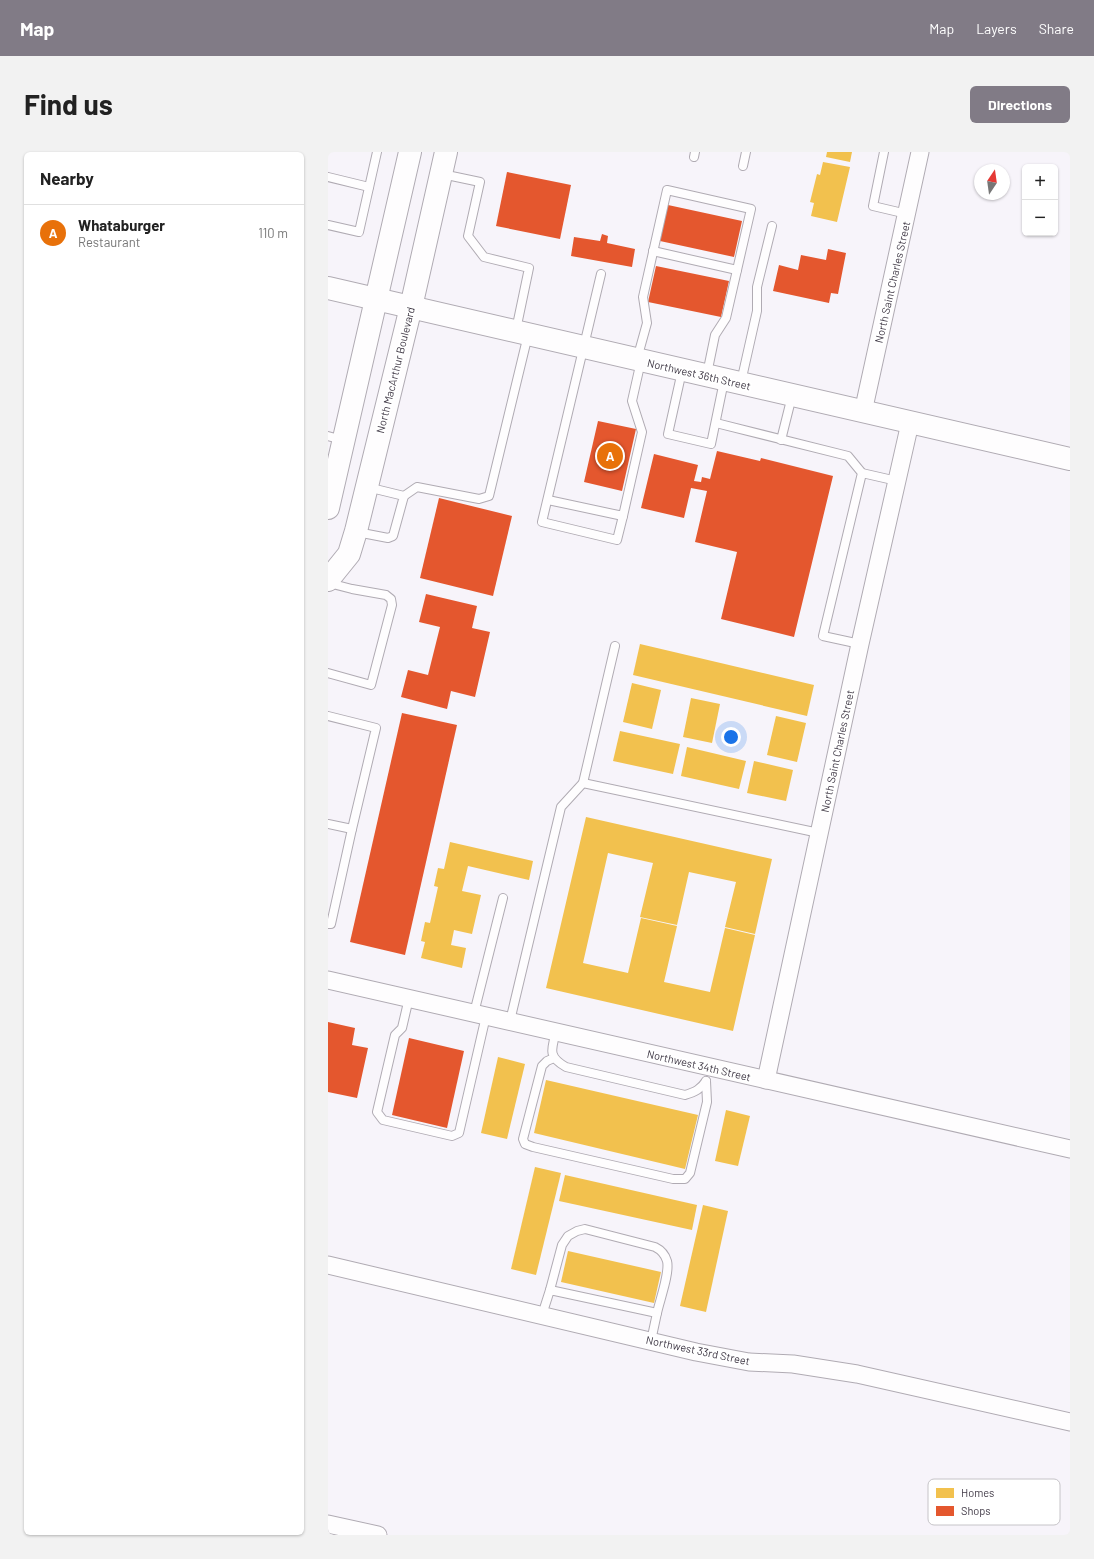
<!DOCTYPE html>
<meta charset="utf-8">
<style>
body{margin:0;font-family:Barlow,sans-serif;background:#f2f2f2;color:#222}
.controls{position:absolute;right:12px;top:12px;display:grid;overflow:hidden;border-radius:6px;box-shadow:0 1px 3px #0004}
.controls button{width:36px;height:36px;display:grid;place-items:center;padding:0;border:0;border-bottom:1px solid #e0e0e0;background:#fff;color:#222;font:20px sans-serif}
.compass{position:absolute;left:646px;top:12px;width:36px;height:36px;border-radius:50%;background:#fff;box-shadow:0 1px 3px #0004;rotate:13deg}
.you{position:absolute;left:403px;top:585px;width:14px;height:14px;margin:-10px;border:3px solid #fff;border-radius:50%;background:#1a73e8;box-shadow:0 0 0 6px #1a73e833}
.badge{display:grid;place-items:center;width:26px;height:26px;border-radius:50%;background:#817b86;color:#fff;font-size:13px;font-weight:700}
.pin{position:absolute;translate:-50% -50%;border:2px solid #fff;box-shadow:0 1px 4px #0006}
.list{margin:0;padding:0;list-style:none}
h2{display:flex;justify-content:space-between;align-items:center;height:52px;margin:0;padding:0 16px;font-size:17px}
h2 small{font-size:13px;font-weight:400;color:#767676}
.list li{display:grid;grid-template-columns:26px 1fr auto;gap:12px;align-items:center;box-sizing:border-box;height:56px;padding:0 16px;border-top:1px solid #e0e0e0}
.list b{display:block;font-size:15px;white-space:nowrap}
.list p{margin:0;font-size:13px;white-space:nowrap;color:#767676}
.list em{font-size:13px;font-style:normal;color:#767676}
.map{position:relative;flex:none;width:742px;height:1383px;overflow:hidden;border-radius:6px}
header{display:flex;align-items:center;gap:24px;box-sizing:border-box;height:56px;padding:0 20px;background:#817b86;color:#fff}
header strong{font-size:19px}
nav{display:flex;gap:22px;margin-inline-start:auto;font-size:14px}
.intro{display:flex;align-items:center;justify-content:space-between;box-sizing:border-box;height:96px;padding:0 24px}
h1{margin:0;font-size:28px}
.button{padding:10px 18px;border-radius:6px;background:#817b86;color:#fff;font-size:14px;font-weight:700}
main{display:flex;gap:24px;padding:0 24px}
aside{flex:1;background:#fff;border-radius:6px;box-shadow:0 1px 3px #0004}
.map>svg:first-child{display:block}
</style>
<header>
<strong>Map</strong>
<nav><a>Map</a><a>Layers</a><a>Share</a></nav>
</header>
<div class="intro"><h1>Find us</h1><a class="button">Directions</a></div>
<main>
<aside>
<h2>Nearby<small></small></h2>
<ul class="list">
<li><span class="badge" style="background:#e8710a">A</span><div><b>Whataburger</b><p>Restaurant</p></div><em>110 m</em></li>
</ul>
</aside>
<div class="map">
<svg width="742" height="1383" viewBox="0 0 742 1383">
<rect width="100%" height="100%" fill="#f7f4fa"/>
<g fill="#f2c14e">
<polygon points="499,0 524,0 522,10 498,5"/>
<polygon points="495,10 522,15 509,70 483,64 486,51 482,50 489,22 492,23"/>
<polygon points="312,492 486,533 479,564 305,523"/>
<polygon points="304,531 333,538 324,577 295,570"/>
<polygon points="363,546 392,552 384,591 355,585"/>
<polygon points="448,564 478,571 469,610 439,603"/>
<polygon points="292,579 352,592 345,622 285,609"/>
<polygon points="359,595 418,609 411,637 353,624"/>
<polygon points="426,609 465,618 458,649 419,641"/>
<polygon points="258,665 444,707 427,782 397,775 408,730 361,720 349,773 312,765 325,711 280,701 255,811 300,821 313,766 349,774 336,830 382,840 397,776 427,783 405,879 218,836"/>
<polygon points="122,690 205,709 201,728 140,714 134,739 153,743 144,782 126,778 123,793 138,796 134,816 93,806 97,790 93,789 97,770 102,771 110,735 106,734 110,716 116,717"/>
<polygon points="170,905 197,912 179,987 153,981"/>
<polygon points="218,928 370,963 357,1017 206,981"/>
<polygon points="398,958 422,964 410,1014 387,1009"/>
<polygon points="207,1015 233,1021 208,1123 183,1117"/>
<polygon points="237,1023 369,1053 364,1078 231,1049"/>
<polygon points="375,1053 400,1059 378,1160 352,1154"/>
<polygon points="240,1099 333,1120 326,1151 233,1130"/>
</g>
<g fill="#e4572e">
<polygon points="179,20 243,33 232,87 168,74"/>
<polygon points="340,53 414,69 406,105 332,89"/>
<polygon points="274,82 280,84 279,91 307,97 304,115 243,104 246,85 272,89"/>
<polygon points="500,97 518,101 510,142 503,141 501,151 445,139 451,113 470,118 473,103 498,108"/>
<polygon points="328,114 401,129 393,165 320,150"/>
<polygon points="270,269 308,277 294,339 256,330"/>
<polygon points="389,299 432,309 433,306 505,324 466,485 393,467 409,400 367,390 379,339 363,336 356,366 313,356 326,302 370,313 366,329 373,330 374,325 382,327"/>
<polygon points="111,346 184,364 165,444 92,426"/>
<polygon points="98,442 149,454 144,476 162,480 147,545 123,539 119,557 73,545 80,518 100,523 112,475 91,470"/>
<polygon points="74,561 129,573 77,803 22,790"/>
<polygon points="0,870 27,876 24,893 40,896 29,946 0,940"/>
<polygon points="81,886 136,899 119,976 64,963"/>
</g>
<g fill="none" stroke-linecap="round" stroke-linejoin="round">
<defs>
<g id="service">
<polyline points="556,0 545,54 579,62"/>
<polyline points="366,5 367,0"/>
<polyline points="415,14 418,0"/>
<polyline points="114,22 152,30 140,84 156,105 201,116 188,178"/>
<polyline points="0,25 41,35"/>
<polyline points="0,73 31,80 49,0"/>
<polyline points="325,99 409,118"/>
<polyline points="273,122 214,370 289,388 295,364"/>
<polyline points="309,207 319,171 315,145 339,38 423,57 398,166 387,183 379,222"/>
<polyline points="354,219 340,282 383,292 396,229"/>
<polyline points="413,230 429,159 429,135 444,74"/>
<polyline points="388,271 520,304 534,321 495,484 532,492"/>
<polyline points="0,284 15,288"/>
<polyline points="453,288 464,244"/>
<polyline points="534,321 569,329"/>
<polyline points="76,344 89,335 151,347 161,344 200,183"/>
<polyline points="220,348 295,364 314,280 304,249 313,209"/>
<polyline points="29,380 60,386 65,384 76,344 39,335"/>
<polyline points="0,521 43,533 64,453 63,447 58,443 24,437 1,431"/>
<polyline points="0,564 48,576 24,677 0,672"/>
<polyline points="255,631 491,681"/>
<polyline points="0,772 3,772 24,677"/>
<polyline points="81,846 74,876 67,883 49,960 55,968 124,984 131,981 158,864"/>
<polyline points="146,861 175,746"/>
<polyline points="182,869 233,655 255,631 287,494"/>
<path d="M228,880C223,898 220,905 238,915L357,943C367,940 373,937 378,929"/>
<polyline points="226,906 219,909 214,914 195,987 197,992 205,995 345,1027 357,1027 362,1021 379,950 378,929"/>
<path d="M222,1138L234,1093L240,1084L249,1079L257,1077L327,1095C333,1098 337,1102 339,1109C342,1121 332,1147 329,1161"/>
<polyline points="214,1163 222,1138 329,1161 323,1189"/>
</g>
<g id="minor">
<polyline points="535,260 592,0"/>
<polyline points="0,828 742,997"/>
<polyline points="438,928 532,492 582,271"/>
<polyline points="0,1113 368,1200 421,1210 465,1212 529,1222 742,1270"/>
<polyline points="0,1372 50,1383"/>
</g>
<g id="secondary">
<polyline points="0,136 742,307"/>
<polyline points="0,356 82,0"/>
<polyline points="0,428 21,402 28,379 83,155 118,0"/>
</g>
</defs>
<use href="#service" stroke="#b0abb3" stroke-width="10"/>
<use href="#minor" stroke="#b0abb3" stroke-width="19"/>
<use href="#secondary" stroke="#b0abb3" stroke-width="24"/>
<use href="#service" stroke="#fefdfe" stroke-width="8"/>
<use href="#minor" stroke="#fefdfe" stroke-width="17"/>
<use href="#secondary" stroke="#fefdfe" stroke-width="22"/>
</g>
<g text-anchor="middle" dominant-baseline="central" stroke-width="4" stroke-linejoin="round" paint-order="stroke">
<g font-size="11" fill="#413a47" stroke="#fff">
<text transform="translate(564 130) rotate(-77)">North Saint Charles Street</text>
<text transform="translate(67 218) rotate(-76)">North MacArthur Boulevard</text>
<text transform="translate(371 222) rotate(13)">Northwest 36th Street</text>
<text transform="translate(509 599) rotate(-78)">North Saint Charles Street</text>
<text transform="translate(371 913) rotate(13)">Northwest 34th Street</text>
<text transform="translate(370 1198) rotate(12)">Northwest 33rd Street</text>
</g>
</g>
<rect x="600" y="1327" width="132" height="46" rx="6" fill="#fff" stroke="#c6c4c8" stroke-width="1"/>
<rect x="608" y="1336" width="18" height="10" fill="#f2c14e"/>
<rect x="608" y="1354" width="18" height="10" fill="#e4572e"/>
<g font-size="11" fill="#413a47">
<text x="633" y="1345">Homes</text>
<text x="633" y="1363">Shops</text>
</g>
</svg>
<div class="controls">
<button>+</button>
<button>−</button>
</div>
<svg class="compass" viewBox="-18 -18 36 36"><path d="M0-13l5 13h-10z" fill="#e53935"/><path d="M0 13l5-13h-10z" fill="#767676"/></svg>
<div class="you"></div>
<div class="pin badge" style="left:282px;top:304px;background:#e8710a">A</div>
</div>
</main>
